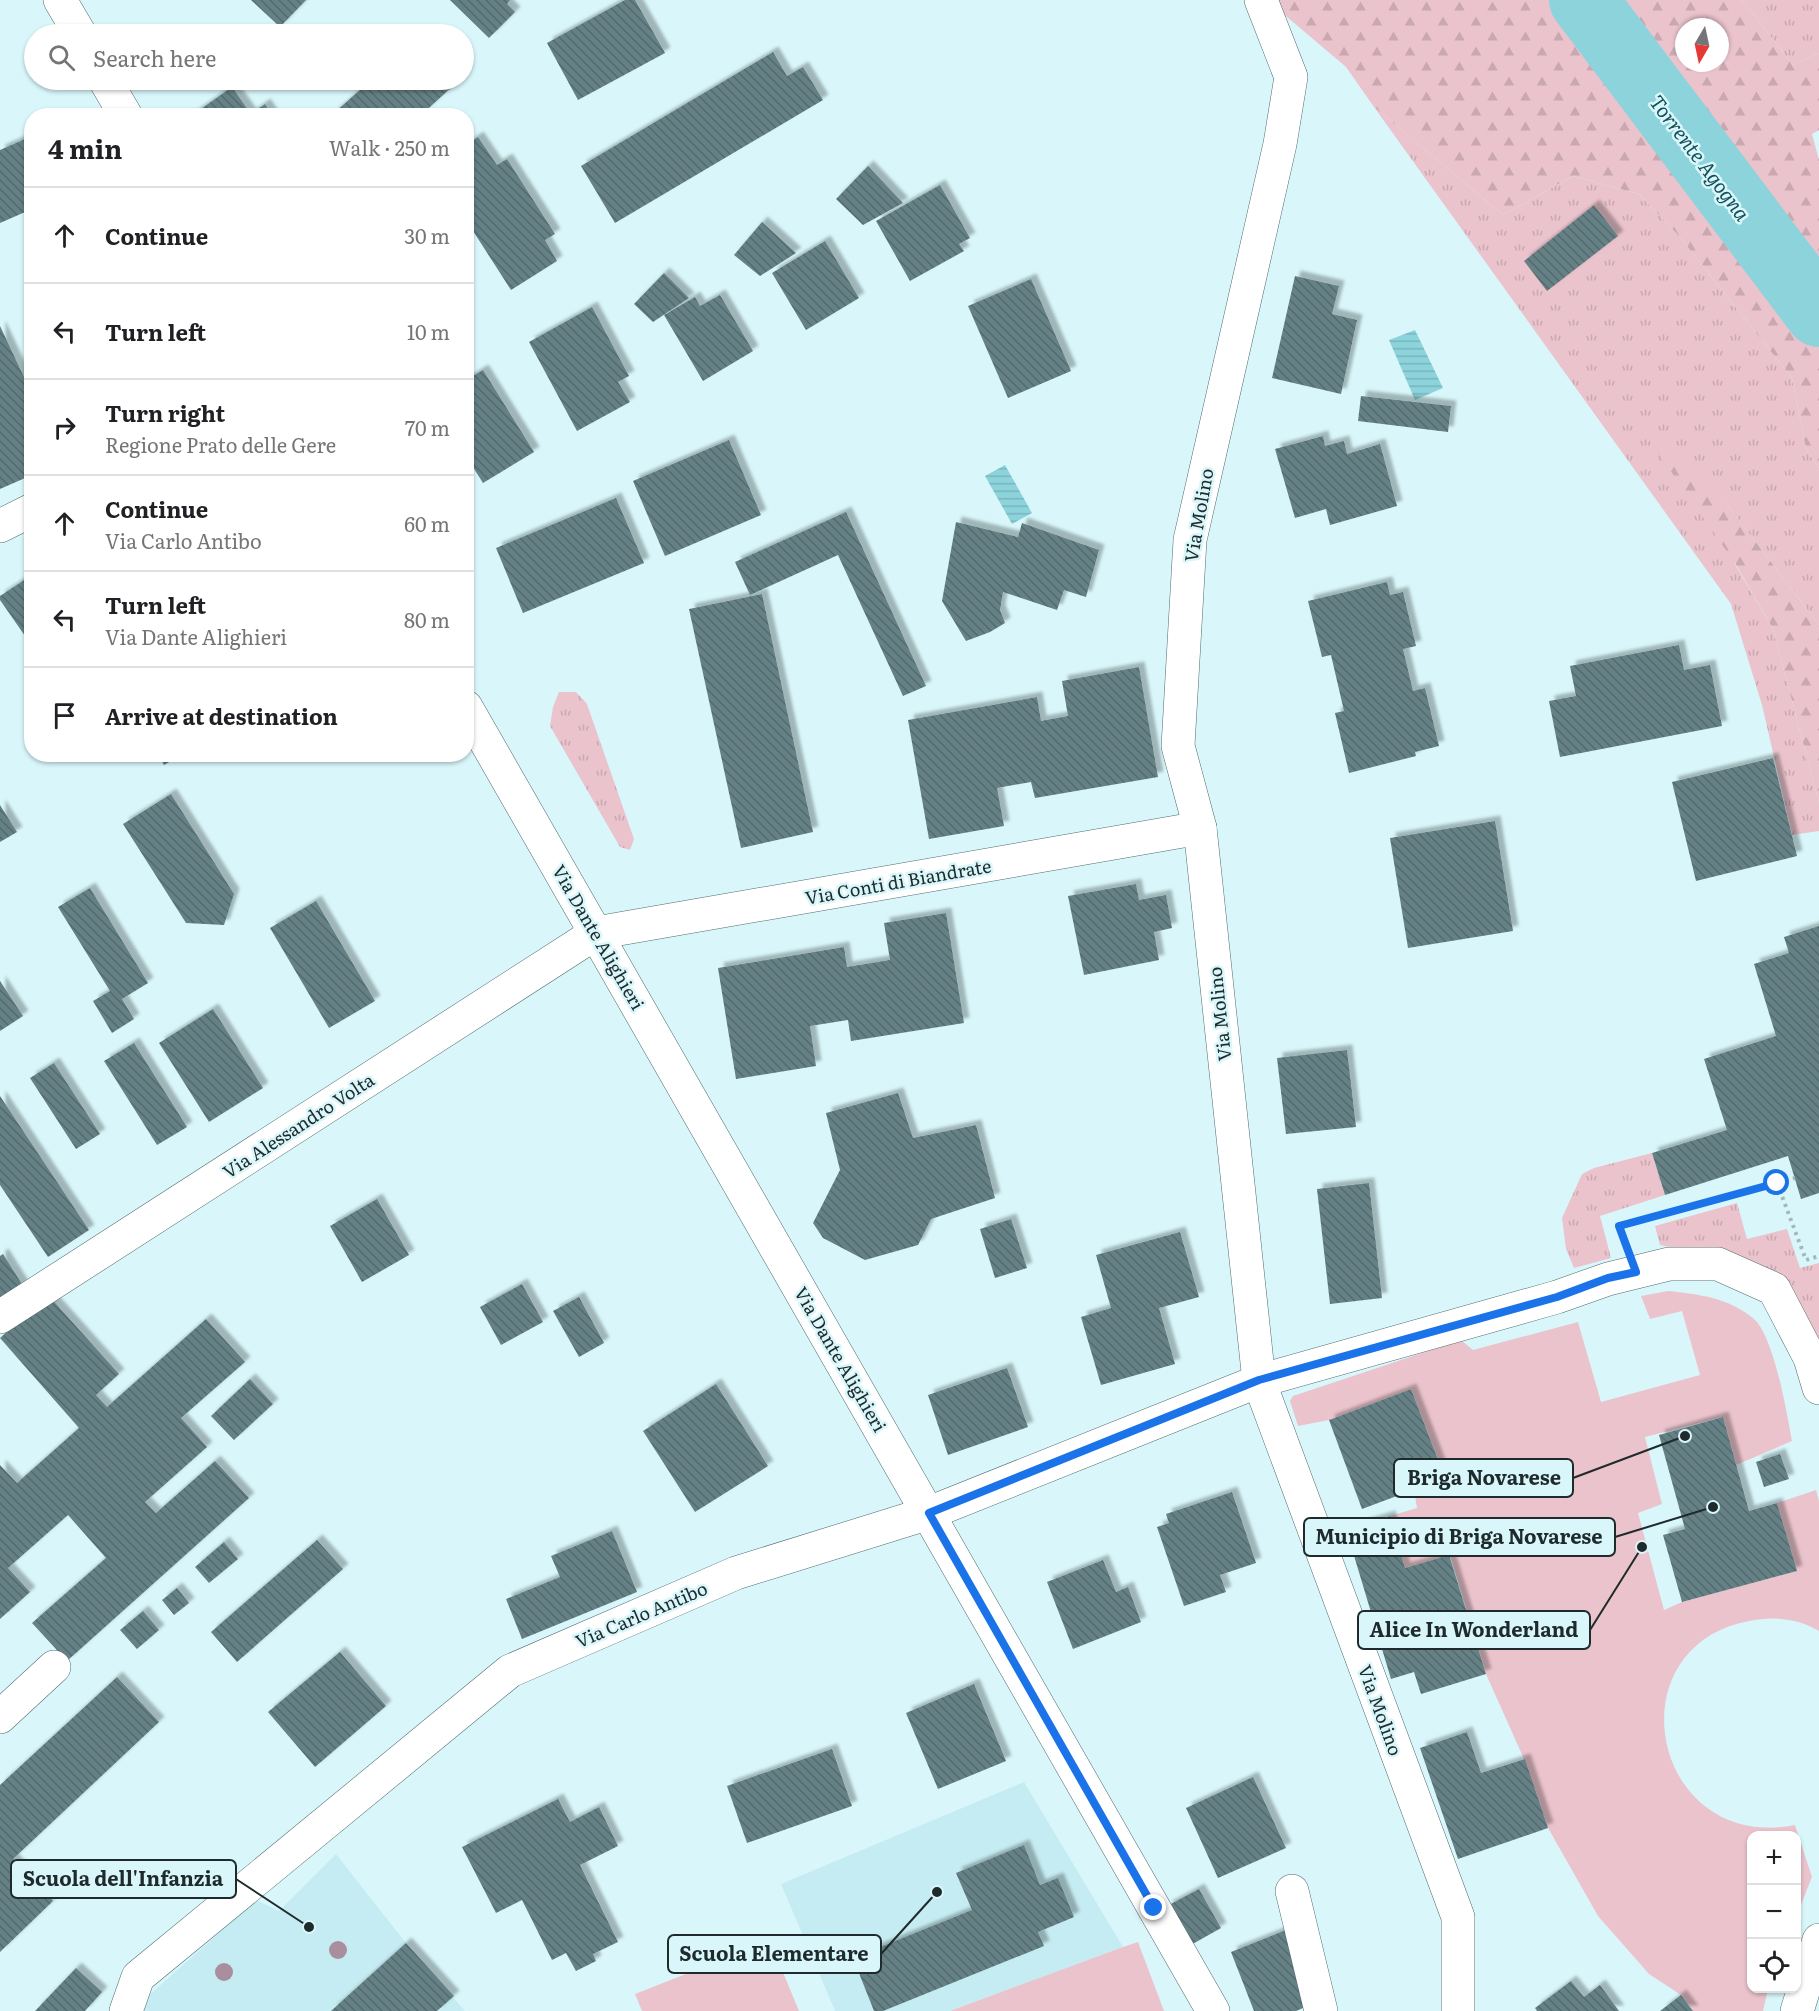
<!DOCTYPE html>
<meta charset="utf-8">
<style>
body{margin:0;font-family:Literata,serif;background:#f6f6f6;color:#202124}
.controls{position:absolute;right:18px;bottom:18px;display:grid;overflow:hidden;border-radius:12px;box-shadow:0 2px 4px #0004}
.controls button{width:54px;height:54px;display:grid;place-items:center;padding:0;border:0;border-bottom:2px solid #e0e0e0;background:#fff;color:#202124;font:30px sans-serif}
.compass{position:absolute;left:1675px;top:18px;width:54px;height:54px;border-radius:50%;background:#fff;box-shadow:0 2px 4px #0004;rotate:189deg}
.stop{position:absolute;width:18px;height:18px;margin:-14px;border:4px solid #1a73e8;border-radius:50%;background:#fff}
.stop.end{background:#1a73e8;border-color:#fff;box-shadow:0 2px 6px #0008}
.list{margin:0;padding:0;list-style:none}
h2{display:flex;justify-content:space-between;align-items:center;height:78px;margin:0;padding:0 24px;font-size:26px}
h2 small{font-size:20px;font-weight:400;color:#757577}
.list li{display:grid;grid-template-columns:39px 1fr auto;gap:18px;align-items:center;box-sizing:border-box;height:96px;padding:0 24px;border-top:2px solid #e0e0e0}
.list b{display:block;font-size:22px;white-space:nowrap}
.list p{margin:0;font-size:20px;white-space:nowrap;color:#757577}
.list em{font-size:20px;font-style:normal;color:#757577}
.icon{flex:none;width:33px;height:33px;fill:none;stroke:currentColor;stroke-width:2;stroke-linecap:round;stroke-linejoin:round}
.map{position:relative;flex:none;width:1819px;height:2011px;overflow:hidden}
.search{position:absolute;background:#fff;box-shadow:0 2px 4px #0004;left:24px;top:24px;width:450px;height:66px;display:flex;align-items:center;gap:15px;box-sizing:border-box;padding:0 21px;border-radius:33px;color:#757577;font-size:22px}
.panel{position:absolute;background:#fff;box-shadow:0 2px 4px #0004;left:24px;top:108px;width:450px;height:654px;border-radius:24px}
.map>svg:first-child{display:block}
</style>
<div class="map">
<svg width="1819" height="2011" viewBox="0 0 1819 2011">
<defs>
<pattern id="grass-tufts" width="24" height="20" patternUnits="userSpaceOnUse" patternTransform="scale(1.5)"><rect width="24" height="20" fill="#ebc3cc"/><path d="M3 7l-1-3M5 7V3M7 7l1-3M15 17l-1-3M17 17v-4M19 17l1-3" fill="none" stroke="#c9a8af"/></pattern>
<pattern id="forest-firs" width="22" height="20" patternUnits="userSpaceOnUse" patternTransform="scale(1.5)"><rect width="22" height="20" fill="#ebc3cc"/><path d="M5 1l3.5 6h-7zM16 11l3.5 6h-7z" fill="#c9a8af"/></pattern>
<pattern id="water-rules" width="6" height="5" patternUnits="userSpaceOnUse" patternTransform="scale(1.5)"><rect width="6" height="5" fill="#8dd3dc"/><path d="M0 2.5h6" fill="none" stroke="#79b5bd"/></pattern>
<pattern id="building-back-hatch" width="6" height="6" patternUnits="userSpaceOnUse" patternTransform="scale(1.5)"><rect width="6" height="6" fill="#668185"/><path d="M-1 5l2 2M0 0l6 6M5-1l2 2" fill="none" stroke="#536a6d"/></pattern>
<filter id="shadow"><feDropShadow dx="5.5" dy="-5.5" stdDeviation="1.5" flood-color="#0004"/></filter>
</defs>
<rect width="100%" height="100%" fill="#d9f7fb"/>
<g fill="#c5ecf2">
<polygon points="1024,1782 1123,1947 950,2011 835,2011 781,1884"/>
<polygon points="336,1854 406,1943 465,2011 141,2011 147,1997 256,1900 279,1911"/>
</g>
<g fill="url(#grass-tufts)">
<polygon points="1742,0 1819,0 1819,53 1793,65"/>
<polygon points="1374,107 1503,215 1573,176 1639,194 1679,236 1792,378 1806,449 1819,468 1819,625 1726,503 1735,564 1773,629 1819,803 1819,831 1792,835 1762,705 1731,604"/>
<polygon points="559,692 576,692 587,704 634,839 630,850 620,847 550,726 553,707"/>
<polygon points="1652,1153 1665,1195 1600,1216 1611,1258 1574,1268 1566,1249 1562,1218 1582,1174 1594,1168"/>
<polygon points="1737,1203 1747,1239 1787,1229 1800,1268 1819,1263 1819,1363 1795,1301 1697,1253 1660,1245 1655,1226"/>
</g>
<g fill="url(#forest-firs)" fill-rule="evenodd">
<polygon points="1267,0 1570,0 1819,327 1819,468 1806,449 1792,378 1679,236 1639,194 1573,176 1503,215 1374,107 1346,67"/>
<path d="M1588,0H1742L1793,65L1819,53V130L1812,134L1819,160V305ZM1684,27H1720V63H1684Z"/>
<polygon points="1649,440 1726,503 1819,625 1819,803 1773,629 1735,563"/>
</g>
<g fill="#ebc3cc">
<path d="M1668,1291C1698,1294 1730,1298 1754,1319C1774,1337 1787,1413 1792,1441L1736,1465L1723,1417L1645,1437L1662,1504L1638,1513L1664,1610L1682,1602L1796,1571L1777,1503L1816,1490L1819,1501V1631C1798,1618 1772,1616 1749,1621C1611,1647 1652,1853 1795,1825L1812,1877L1797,1915L1796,1836H1752V1988L1768,1989L1763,2011H1693L1681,1995L1649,1974L1598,1916L1548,1828L1524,1759L1486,1674L1450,1555L1405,1568L1390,1516L1417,1508L1414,1490L1445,1478L1411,1389L1329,1420L1298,1426L1290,1401L1293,1396L1461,1340L1473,1350L1578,1322L1601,1402L1700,1375L1682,1311L1650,1319L1641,1296Z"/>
<polygon points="770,1941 799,2011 642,2011 635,1994"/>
<polygon points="1138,1942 1164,2011 950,2011 1123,1947"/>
</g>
<g fill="url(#water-rules)">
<polygon points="1415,330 1443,388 1415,400 1389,340"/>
<polygon points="1005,465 1032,513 1012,524 985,476"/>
</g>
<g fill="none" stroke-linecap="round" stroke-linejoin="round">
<polyline stroke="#8dd3dc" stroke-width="68" points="1583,0 1819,313"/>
</g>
<g fill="url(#building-back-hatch)" filter="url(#shadow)">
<polygon points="251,0 306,0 280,27"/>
<polygon points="450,0 510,0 507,4 515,12 489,38"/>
<polygon points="625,0 635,0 665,53 578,100 547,43"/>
<polygon points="773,52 787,76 803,67 823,100 615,223 581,166"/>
<polygon points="371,80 449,80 454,85 420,116 334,116 333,114"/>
<polygon points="232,87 251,114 265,104 273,116 191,116"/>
<polygon points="32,136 32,209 0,223 0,150"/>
<polygon points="478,137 497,165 507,159 555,234 545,240 557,261 511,290 466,220 466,145"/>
<polygon points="868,166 903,203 863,225 836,199"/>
<polygon points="940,185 970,238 959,244 964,251 910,281 876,221"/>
<polygon points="1594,205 1618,236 1547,291 1524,261"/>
<polygon points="762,222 796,253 760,276 734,255"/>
<polygon points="825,241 859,298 806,330 772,273"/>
<polygon points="664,273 689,298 653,322 634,304"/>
<polygon points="1295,276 1339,286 1332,314 1357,320 1341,394 1272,378"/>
<polygon points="1031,279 1071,371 1008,398 968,306"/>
<polygon points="720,295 753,351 703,381 664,315 695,297 700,306"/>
<polygon points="592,307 629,376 618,382 630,402 577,431 529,342"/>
<polygon points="0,326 32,394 32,475 0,489"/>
<polygon points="483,370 534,452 483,483 466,456 466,380"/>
<polygon points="1361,396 1451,406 1448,432 1358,421"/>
<polygon points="1323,436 1325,446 1344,441 1347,454 1380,444 1397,506 1330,525 1326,509 1295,518 1275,449"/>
<polygon points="729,440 761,515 665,556 633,481"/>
<polygon points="616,498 644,563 523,613 496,548"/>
<polygon points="846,512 926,686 903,696 838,555 750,595 735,562"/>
<polygon points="956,522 1018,537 1022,523 1099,550 1086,597 1064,590 1057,610 1003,592 1000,610 1005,623 990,632 966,641 942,601"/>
<polygon points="32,575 32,646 0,600 0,596"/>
<polygon points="1387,582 1390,595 1403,592 1416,646 1403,649 1413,691 1425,688 1439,746 1415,752 1416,756 1349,773 1335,713 1344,711 1331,655 1322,657 1308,601"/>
<polygon points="762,594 813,832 741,848 689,609"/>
<polygon points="1679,645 1684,670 1710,665 1722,726 1560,757 1549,701 1576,696 1570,666"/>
<polygon points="1139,667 1158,777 1035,798 1031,782 997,788 1004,826 929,839 908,720 1037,697 1041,721 1068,716 1062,681"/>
<polygon points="158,754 183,754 164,765"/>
<polygon points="1773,758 1797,856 1696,881 1672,782"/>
<polygon points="171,794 234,894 224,925 186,923 123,824"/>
<polygon points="0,805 17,832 0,842"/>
<polygon points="1495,821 1513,931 1408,948 1390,838"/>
<polygon points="1136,884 1139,900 1166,895 1172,928 1154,932 1159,960 1084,975 1068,896"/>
<polygon points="90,888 148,983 122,999 134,1019 112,1033 93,1001 110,991 58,907"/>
<polygon points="316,901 375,1001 329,1028 270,928"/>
<polygon points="946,913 964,1023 851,1041 848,1020 810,1026 816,1066 736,1079 718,968 844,947 847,967 890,960 884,923"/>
<polygon points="1819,926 1819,1193 1801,1199 1788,1156 1665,1195 1652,1153 1727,1130 1704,1059 1776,1036 1754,964 1789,953 1784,937"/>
<polygon points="0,981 23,1016 0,1031"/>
<polygon points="213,1009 263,1088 209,1122 159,1043"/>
<polygon points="134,1043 187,1127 157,1145 104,1061"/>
<polygon points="1347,1050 1356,1127 1286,1134 1277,1058"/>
<polygon points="54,1063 100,1134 76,1149 30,1078"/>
<polygon points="898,1093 913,1138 976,1125 995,1198 931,1219 918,1245 865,1260 823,1238 813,1223 840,1170 826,1113"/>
<polygon points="0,1096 89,1230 48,1257 0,1185"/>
<polygon points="1369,1183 1382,1298 1330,1304 1317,1189"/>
<polygon points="377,1199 409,1255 362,1282 330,1226"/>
<polygon points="1011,1219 1027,1268 995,1278 980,1229"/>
<polygon points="1180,1232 1199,1297 1159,1308 1175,1364 1101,1385 1081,1317 1111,1308 1096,1255"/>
<polygon points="3,1254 27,1292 0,1309 0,1256"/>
<polygon points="522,1284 543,1322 501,1345 480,1307"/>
<polygon points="48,1295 119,1374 96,1395 107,1407 206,1319 245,1362 181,1418 207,1447 145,1502 156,1513 215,1461 249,1498 67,1661 32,1623 106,1558 68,1515 8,1568 30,1592 0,1619 0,1465 17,1483 79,1428 0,1338"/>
<polygon points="579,1297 604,1343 579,1357 553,1311"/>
<polygon points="1007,1368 1028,1427 948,1455 928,1395"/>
<polygon points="250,1379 273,1404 234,1440 211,1416"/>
<polygon points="716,1384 768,1466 695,1512 643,1431"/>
<polygon points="1411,1389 1445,1478 1362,1509 1329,1420"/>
<polygon points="1723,1417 1749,1511 1777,1503 1797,1571 1682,1602 1663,1535 1685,1529 1659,1435"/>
<polygon points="1780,1454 1789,1479 1764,1487 1756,1462"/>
<polygon points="1232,1492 1256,1563 1220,1575 1226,1592 1184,1606 1157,1527 1169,1523 1166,1514"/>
<polygon points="1390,1516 1405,1568 1449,1555 1486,1674 1421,1694 1414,1672 1391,1679 1346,1529"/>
<polygon points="612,1531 637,1592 522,1639 506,1599 560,1577 551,1556"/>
<polygon points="317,1540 343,1569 237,1662 211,1632"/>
<polygon points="224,1542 238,1559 209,1583 195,1567"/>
<polygon points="1103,1560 1116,1592 1128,1587 1141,1622 1073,1649 1047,1582"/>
<polygon points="177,1588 189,1603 174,1615 162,1600"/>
<polygon points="143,1611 159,1630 137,1649 120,1630"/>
<polygon points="340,1652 386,1706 315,1767 268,1712"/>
<polygon points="117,1677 159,1722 13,1859 53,1901 0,1952 0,1785"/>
<polygon points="974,1684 1006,1761 938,1789 906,1713"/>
<polygon points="1467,1732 1481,1773 1525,1759 1548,1828 1458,1859 1420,1748"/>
<polygon points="832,1749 852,1806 747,1843 727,1786"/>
<polygon points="1253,1777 1286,1848 1218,1878 1186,1808"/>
<polygon points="558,1799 570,1822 599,1807 618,1846 580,1865 618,1942 593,1954 596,1961 576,1971 566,1953 552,1960 522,1900 496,1913 462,1847"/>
<polygon points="1024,1845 1040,1885 1058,1878 1074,1917 1038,1932 1044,1946 883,2011 874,2011 853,1958 972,1910 956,1873"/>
<polygon points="1199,1889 1221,1928 1189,1946 1167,1906"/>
<polygon points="1286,1930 1315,2003 1296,2011 1254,2011 1231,1952"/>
<polygon points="406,1943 454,1996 437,2011 331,2011"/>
<polygon points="76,1968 102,1992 85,2011 35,2011"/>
<polygon points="1571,1981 1584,1997 1600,1985 1619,2011 1537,2011 1535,2008"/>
<polygon points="1681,1995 1693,2011 1660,2011"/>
</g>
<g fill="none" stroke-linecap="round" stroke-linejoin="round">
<defs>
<g id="minor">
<polyline points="60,0 80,34"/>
<polyline points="1261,0 1291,77 1280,144 1190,540 1178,746 1200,828 1259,1381 1458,1917 1458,2011"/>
<polyline points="105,80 126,116"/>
<polyline points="0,526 32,510"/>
<polyline points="466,707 1213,2011"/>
<polyline points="0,1317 596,933 1200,828"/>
<polyline points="0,1717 54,1667"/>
<polyline points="1292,1891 1321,2011"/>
<polyline points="126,2011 138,1977 510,1671 736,1573 929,1513 1259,1381 1557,1297 1608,1279 1669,1264 1718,1264 1774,1289 1810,1358 1819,1388"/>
<polyline points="1797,2011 1819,1940"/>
</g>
</defs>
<use href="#minor" stroke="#506b6f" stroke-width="34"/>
<g stroke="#a1b9bc" stroke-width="4" stroke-dasharray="3 4.5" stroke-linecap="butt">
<polyline points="1777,1183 1806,1260 1819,1256"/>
<polyline points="1624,1240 1619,1226 1795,1178"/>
</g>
<use href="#minor" stroke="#fff" stroke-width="33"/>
</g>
<g fill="#a98f9d">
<circle cx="338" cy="1950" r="9"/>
<circle cx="224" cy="1972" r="9"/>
</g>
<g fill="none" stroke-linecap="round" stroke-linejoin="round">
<polyline stroke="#1a73e8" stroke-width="8" points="1154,1908 929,1513 1259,1380 1557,1297 1608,1278 1636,1272 1619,1226 1777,1183"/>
</g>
<g text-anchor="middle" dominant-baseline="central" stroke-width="5" stroke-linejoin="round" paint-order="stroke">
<g font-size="18" fill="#1e2a2b" stroke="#d9f7fb">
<text transform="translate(1198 515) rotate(-80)">Via Molino</text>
<text transform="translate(898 881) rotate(-10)">Via Conti di Biandrate</text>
<text transform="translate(599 937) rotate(60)">Via Dante Alighieri</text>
<text transform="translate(1219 1014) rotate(-96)">Via Molino</text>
<text transform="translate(298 1125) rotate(-33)">Via Alessandro Volta</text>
<text transform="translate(841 1359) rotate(60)">Via Dante Alighieri</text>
<text transform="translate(641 1614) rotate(-23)">Via Carlo Antibo</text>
<text transform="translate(1381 1710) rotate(70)">Via Molino</text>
</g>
<g font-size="20" font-style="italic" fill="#135057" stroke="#d9f7fb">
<text transform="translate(1701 157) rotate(53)">Torrente Agogna</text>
</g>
</g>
<path fill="none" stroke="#1e2a2b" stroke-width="2" d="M1685 1436L1573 1478M1713 1507L1615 1537M1642 1547L1590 1630M309 1927L236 1879M937 1892L881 1954"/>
<g fill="#1e2a2b" stroke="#d9f7fb" stroke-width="2">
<circle cx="1685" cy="1436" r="6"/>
<circle cx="1713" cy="1507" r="6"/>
<circle cx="1642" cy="1547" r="6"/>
<circle cx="309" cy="1927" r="6"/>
<circle cx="937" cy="1892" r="6"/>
</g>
<g fill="#d9f7fb" stroke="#1e2a2b" stroke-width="2">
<rect x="1394" y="1459" width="179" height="38" rx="6"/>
<rect x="1304" y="1518" width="311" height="38" rx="6"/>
<rect x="1358" y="1611" width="232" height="38" rx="6"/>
<rect x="11" y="1860" width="225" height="38" rx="6"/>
<rect x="668" y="1935" width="213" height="38" rx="6"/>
</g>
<g font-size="20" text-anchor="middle" font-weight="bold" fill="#1e2a2b">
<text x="1484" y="1485">Briga Novarese</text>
<text x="1459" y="1544">Municipio di Briga Novarese</text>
<text x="1474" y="1637">Alice In Wonderland</text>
<text x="123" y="1886">Scuola dell'Infanzia</text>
<text x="774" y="1961">Scuola Elementare</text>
</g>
</svg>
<div class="controls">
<button>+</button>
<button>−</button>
<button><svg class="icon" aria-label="locate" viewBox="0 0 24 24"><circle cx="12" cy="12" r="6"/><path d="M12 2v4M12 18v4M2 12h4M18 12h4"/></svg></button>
</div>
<svg class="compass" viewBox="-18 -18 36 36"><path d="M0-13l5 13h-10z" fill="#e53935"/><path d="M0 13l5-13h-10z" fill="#757577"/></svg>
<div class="stop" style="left:1777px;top:1183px"></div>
<div class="stop end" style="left:1154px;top:1908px"></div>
<div class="search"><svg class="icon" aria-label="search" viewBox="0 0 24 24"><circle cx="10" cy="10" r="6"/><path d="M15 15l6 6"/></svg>Search here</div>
<section class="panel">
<h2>4 min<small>Walk · 250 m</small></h2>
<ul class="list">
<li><svg class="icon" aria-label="ahead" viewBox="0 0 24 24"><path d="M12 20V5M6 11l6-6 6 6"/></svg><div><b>Continue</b></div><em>30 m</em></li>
<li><svg class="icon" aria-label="left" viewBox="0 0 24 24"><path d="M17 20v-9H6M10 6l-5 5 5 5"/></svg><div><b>Turn left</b></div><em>10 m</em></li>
<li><svg class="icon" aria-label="right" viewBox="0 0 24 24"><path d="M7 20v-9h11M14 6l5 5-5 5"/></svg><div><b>Turn right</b><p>Regione Prato delle Gere</p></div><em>70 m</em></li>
<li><svg class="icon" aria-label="ahead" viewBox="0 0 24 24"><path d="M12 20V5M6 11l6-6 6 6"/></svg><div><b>Continue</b><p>Via Carlo Antibo</p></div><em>60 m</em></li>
<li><svg class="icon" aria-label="left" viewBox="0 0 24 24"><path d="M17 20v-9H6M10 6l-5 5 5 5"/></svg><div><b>Turn left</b><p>Via Dante Alighieri</p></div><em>80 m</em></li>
<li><svg class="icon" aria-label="arrive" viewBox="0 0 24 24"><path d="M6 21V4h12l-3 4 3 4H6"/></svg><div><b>Arrive at destination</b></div></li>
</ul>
</section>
</div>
